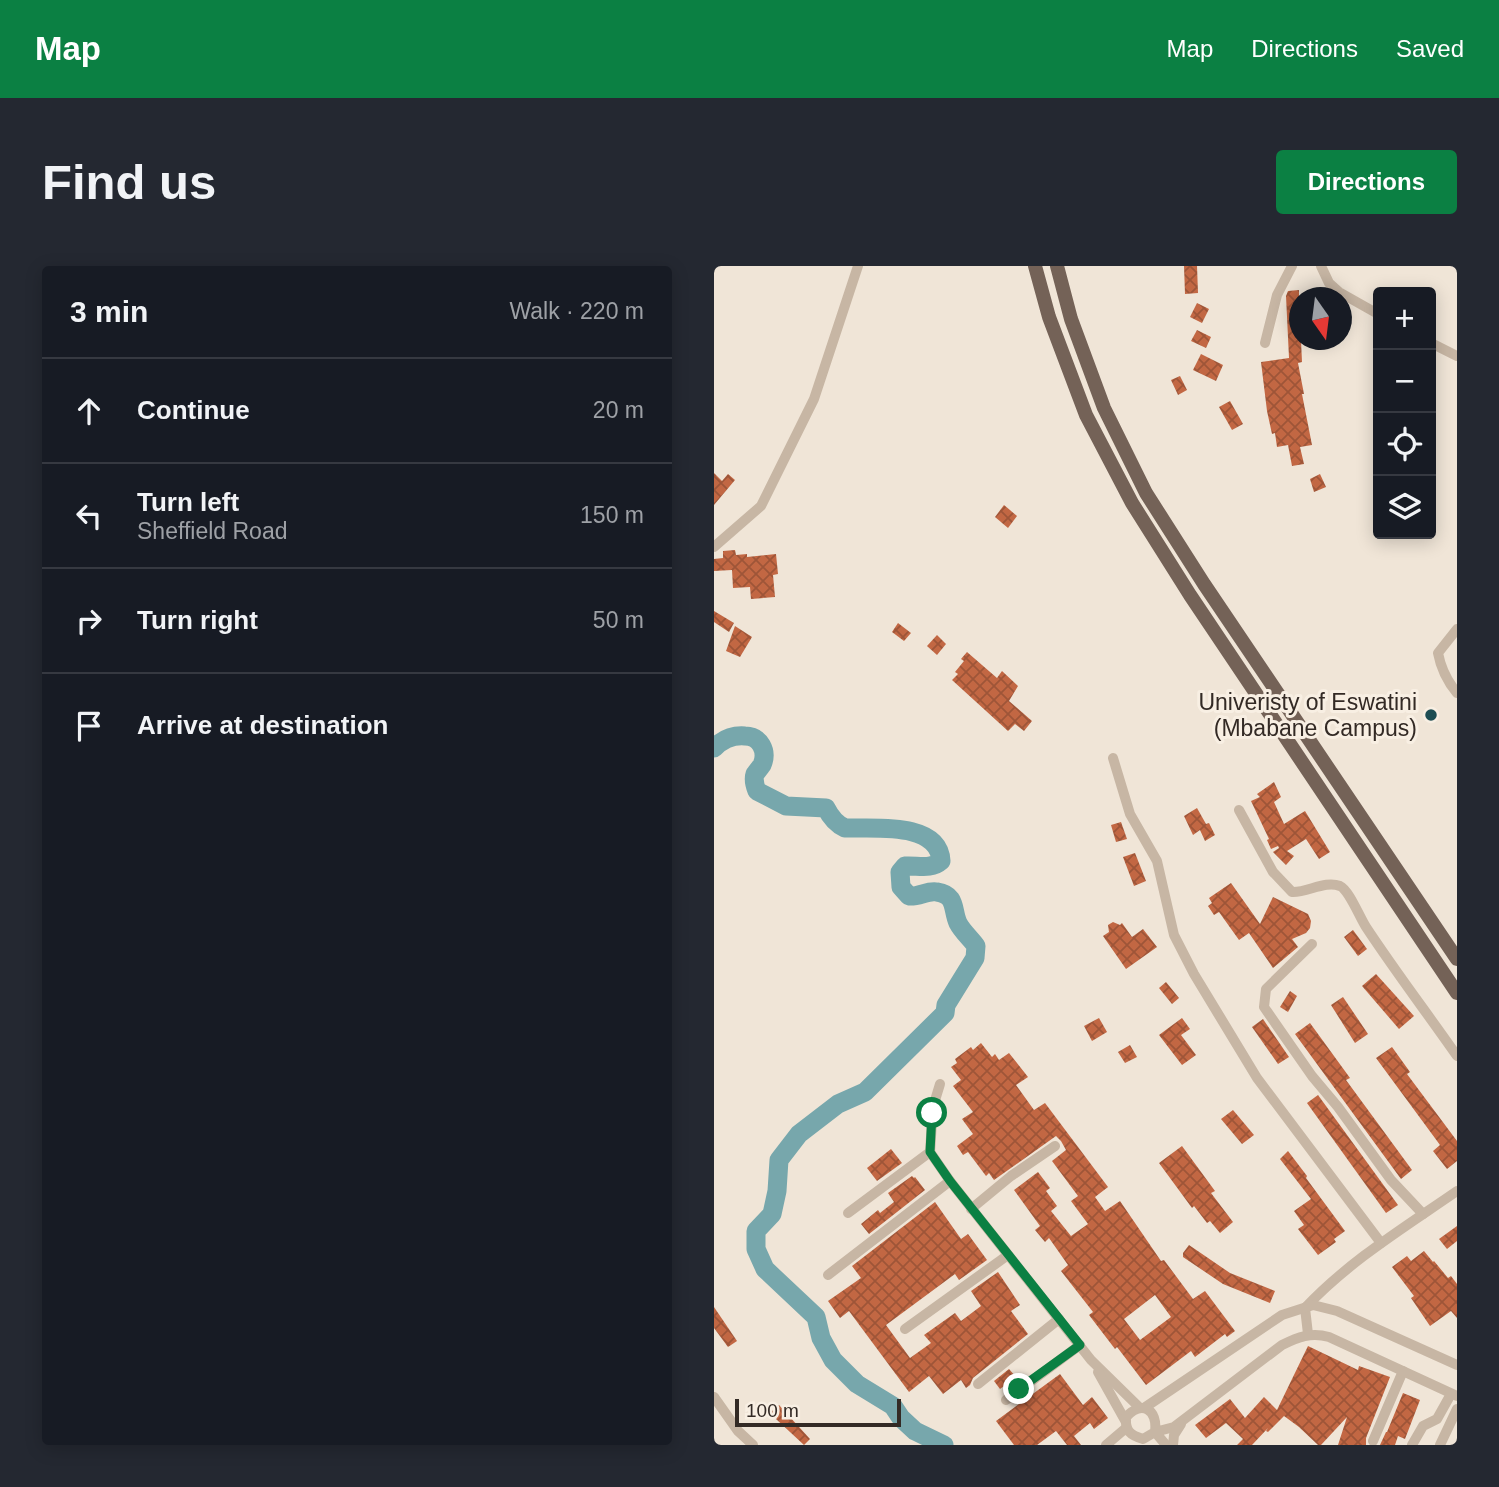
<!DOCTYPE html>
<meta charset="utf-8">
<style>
body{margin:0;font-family:Arial,sans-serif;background:#242831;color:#f1f3f6}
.controls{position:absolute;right:21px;top:21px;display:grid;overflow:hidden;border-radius:7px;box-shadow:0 4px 18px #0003}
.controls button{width:63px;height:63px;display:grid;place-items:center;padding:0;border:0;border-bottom:2px solid #363941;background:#171b24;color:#f1f3f6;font:35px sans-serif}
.compass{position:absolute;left:575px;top:21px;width:63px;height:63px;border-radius:50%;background:#171b24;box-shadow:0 4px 18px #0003;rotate:166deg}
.scale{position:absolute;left:21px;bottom:18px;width:166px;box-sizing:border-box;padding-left:7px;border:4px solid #332a25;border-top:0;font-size:19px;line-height:24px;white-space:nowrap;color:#332a25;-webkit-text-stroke:5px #f8efe3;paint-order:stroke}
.stop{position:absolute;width:21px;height:21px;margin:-16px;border:5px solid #0b8043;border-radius:50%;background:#fff}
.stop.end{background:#0b8043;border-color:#fff;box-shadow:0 2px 7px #0008}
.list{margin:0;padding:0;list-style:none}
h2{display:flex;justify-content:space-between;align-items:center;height:91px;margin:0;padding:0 28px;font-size:30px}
h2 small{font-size:23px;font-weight:400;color:#9ea1a6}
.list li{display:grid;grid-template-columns:46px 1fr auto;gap:21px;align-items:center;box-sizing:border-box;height:105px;padding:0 28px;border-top:2px solid #363941}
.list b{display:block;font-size:26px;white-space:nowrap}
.list p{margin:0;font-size:23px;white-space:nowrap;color:#9ea1a6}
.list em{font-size:23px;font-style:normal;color:#9ea1a6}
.icon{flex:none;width:38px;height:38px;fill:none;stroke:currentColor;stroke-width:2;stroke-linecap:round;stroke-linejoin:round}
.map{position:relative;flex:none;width:743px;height:1179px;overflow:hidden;border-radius:7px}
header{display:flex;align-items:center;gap:42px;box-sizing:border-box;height:98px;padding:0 35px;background:#0b8043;color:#fff}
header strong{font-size:33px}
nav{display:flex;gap:38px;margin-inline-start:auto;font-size:24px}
.intro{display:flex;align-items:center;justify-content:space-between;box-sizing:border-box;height:168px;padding:0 42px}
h1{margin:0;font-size:49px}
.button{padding:18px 32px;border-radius:7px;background:#0b8043;color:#fff;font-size:24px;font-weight:700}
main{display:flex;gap:42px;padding:0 42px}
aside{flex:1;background:#171b24;border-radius:7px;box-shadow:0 4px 18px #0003}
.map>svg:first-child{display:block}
</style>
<header>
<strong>Map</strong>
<nav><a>Map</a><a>Directions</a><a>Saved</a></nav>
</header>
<div class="intro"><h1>Find us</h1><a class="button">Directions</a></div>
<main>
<aside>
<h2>3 min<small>Walk · 220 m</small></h2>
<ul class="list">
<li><svg class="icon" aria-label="ahead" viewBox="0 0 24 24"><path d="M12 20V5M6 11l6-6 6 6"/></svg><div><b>Continue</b></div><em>20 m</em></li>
<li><svg class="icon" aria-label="left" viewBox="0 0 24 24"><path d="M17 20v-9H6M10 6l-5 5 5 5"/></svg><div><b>Turn left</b><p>Sheffield Road</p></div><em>150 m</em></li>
<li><svg class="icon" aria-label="right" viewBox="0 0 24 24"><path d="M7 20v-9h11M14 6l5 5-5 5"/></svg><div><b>Turn right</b></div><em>50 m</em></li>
<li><svg class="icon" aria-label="arrive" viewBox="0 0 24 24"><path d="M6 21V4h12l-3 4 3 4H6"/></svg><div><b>Arrive at destination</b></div></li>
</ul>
</aside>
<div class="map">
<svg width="743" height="1179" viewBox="0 0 743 1179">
<defs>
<pattern id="building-cross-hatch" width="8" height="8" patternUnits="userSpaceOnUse" patternTransform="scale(1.75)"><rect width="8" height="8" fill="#c26743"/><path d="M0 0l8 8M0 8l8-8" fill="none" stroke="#9e5538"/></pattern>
</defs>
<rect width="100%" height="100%" fill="#f0e5d7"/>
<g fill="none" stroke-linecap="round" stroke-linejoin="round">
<path stroke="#77a7ac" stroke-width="19" d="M0,482C9,473 19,469 31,470C46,470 54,485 48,499C47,500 42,507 41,508C39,514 41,520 43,525L72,540L112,542C117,552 122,558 131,562C159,563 225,555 227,595C217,604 203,599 191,600L186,606L187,621L195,630C205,631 214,624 223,626C243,629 238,644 244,657C248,665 257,673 262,680L261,692L232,739L231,747L151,826L124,838L85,868L65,894L63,925L58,948L42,965V983L51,1003L102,1051L107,1072L119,1094L143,1118L179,1140L187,1152L201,1165L230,1179"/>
</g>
<g fill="url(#building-cross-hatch)" fill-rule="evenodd">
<polygon points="470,0 483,0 484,27 471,28"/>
<polygon points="585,24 585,74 587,74 588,96 584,97 590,128 588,128 598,179 586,181 590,198 578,200 574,179 563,181 561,167 558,168 553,145 547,96 575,92 572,30 574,25"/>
<polygon points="483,37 495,43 488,57 476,51"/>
<polygon points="483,64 497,71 492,82 477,75"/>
<polygon points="487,88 509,99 502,115 479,104"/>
<polygon points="466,110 473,124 464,129 457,114"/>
<polygon points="516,135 529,158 518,164 505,141"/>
<polygon points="0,207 8,215 14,208 21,214 0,239"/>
<polygon points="606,208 612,221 600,226 596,213"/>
<polygon points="290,239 303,250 294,262 281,251"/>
<polygon points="21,284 22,289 33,288 33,291 62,288 64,308 59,309 61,331 37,333 36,321 19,322 18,304 0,305 0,293 9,292 9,285"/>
<polygon points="0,345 20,357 15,366 0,356"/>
<polygon points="184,357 197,367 190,375 178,366"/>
<polygon points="21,360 38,371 26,391 12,385"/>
<polygon points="223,369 232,378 223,389 213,380"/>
<polygon points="253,386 283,412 288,405 304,420 295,435 318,455 310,465 301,458 294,465 238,414 244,408 241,406 250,395 247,393"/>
<polygon points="560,516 567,531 560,536 570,558 591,545 616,586 605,593 592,573 573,585 580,590 572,599 559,586 565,582 564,580 557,583 553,574 555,573 537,535 546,531 543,528"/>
<polygon points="483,542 492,558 495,557 501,569 491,575 486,564 479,569 470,550"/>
<polygon points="407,556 413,573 402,576 397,559"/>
<polygon points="421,587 432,615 420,620 409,591"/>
<polygon points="517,617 546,658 559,631 594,648 597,655 596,662 592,667 578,673 584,681 559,702 535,667 525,674 505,646 500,649 494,640 498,637 495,632"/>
<polygon points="399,656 406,659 408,657 418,671 429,663 443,681 412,703 389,670 395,666 394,659"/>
<polygon points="639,664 653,683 644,690 630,671"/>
<polygon points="662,708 700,750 685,763 648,720"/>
<polygon points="452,716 465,732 458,738 445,722"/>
<polygon points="576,725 583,730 574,746 566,741"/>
<polygon points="629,731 654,768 641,777 617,739"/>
<polygon points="385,752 393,766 378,775 370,760"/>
<polygon points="468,752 476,763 467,769 482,789 468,799 445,769"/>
<polygon points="549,753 575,791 564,798 538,761"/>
<polygon points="596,757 636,812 632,814 698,904 687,913 581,768"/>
<path d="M267,777L278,791L281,788L285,794L295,787L314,811L302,819L320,844L331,837L394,921L381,931L391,945L406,935L447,995L450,994L479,1033L491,1025L521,1065L513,1071L511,1068L481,1091L477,1085L432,1119L403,1081L401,1083L375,1049L379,1046L347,1005L354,999L335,972L331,976L321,964L326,960L300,924L324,906L336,922L332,925L343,940L337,945L357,970L374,958L357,935L364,930L338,895L352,884L347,875L342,870L280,914L275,907L272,910L254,886L249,889L243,880L259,868L248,853L259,846L239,820L247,814L237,801L243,797L241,793L257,781L259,784ZM441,1029L457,1051L426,1074L410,1053Z"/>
<polygon points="416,779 423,791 411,797 404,786"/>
<polygon points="678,781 696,806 693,808 743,875 743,895 733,903 719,885 726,879 662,792"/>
<polygon points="604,829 684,939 672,947 593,837"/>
<polygon points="519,844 540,869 528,878 507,853"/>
<polygon points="468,880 501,925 497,927 519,956 506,967 496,955 493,957 480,940 478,942 445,897"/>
<polygon points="177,883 188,897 163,915 153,902"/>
<polygon points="574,885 593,910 592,912 631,965 620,973 622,976 604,989 584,963 590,959 580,945 597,933 566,893"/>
<polygon points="198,910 200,912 201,911 211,924 155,968 147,958 164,944 166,947 180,936 174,927"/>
<polygon points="221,936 247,973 254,968 273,994 245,1014 241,1008 172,1059 196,1092 217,1077 210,1069 241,1047 247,1055 267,1040 257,1025 284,1006 306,1039 297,1045 314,1068 259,1112 256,1119 252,1122 247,1114 229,1128 215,1110 195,1126 135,1045 126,1052 114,1035 147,1012 138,1000"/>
<polygon points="743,960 743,975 733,983 725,973"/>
<polygon points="475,979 516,1007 561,1025 556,1037 509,1018 469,991 469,987"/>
<polygon points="710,985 719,996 720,995 734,1012 737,1010 743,1018 743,1052 737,1045 716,1060 697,1032 700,1030 678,1001 693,990 697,995"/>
<polygon points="0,1041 23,1075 14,1081 0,1062"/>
<polygon points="594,1080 644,1104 645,1100 676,1111 652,1172 652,1179 624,1179 633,1151 607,1179 604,1179 585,1161 570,1150 554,1166 552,1165 554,1162 538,1179 523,1179 529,1173 512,1157 492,1172 481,1159 516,1133 531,1152 550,1131 563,1144"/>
<polygon points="295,1103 302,1111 286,1123 280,1115"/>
<polygon points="346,1108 369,1139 378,1131 394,1152 380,1163 376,1157 360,1170 367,1179 353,1179 342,1165 323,1179 300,1179 282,1155"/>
<polygon points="689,1127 706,1134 691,1173 684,1170 681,1179 666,1179 672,1166 673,1166"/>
<polygon points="65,1139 96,1173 90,1179 62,1153 63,1152 57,1146"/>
</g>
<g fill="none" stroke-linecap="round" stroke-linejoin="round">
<g stroke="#c7b6a4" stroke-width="10">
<polyline points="607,0 615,17 625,26 664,48"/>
<polyline points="551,77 563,29 578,0"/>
<polyline points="717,77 743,90"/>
<polyline points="0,281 47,240 100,133 144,0"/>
<path d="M743,363L724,387C727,403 733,415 743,427"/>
<polyline points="399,492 416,548 443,595 460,669 480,708 543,812 667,977"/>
<path d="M525,544L559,606L578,626C593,627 611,614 626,620C635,624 646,652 652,661C681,705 713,747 743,790"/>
<polyline points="598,678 552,723 550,741 598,810 624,841 677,914 709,948"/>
<polyline points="216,886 236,915 377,1094 426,1142"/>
<polyline points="257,943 297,910 341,880"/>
<path d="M134,947L216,886C218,861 217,843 226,818"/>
<polyline points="114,1009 236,915"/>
<polyline points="191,1063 294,989"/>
<path d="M594,1068L591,1042C635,995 691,961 743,925"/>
<polyline points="384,1106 412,1156"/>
<polyline points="264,1118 345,1053"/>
<polyline points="0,1131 24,1165 39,1179"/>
<polyline points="292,1134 366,1079"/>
<polyline points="430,1142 568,1049 599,1039 623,1045 743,1099"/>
<polyline points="659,1175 689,1105"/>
<polyline points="392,1179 412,1162"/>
<path d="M452,1179L441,1166C444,1143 428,1134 412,1151C411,1165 416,1169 429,1173L441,1166L460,1161L568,1079C584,1071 597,1066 615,1071L743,1130"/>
<polyline points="459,1179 460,1169 467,1158"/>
<polyline points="698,1179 709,1160 723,1153 737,1128"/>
<polyline points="726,1179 743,1143"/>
</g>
<g stroke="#746257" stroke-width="14">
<polyline points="321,0 335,51 372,149 418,237 476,329 743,727"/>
<polyline points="343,0 357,53 390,142 432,227 490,318 743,693"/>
</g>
</g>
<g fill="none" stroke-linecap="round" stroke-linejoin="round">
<polyline stroke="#0b8043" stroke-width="9" points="218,847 216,886 236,915 366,1079 305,1123"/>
</g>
<circle fill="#1d4d53" stroke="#f8efe3" stroke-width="2.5" cx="717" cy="449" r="7"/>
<g text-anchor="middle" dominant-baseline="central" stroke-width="6" stroke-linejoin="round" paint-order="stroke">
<g font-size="23" fill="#332a25" stroke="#f8efe3" text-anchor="end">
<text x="703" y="436">Univeristy of Eswatini<tspan x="703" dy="26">(Mbabane Campus)</tspan></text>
</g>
</g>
</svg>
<div class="controls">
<button>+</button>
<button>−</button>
<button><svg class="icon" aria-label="locate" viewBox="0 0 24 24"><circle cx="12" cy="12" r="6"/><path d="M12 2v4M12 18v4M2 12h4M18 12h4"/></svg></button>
<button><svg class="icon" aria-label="layers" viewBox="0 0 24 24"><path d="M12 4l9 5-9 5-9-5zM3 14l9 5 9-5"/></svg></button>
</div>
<svg class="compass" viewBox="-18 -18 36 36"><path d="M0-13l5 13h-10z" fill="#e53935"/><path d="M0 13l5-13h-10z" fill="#9ea1a6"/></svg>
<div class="scale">100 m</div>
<div class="stop" style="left:218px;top:847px"></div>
<div class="stop end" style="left:305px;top:1123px"></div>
</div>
</main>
